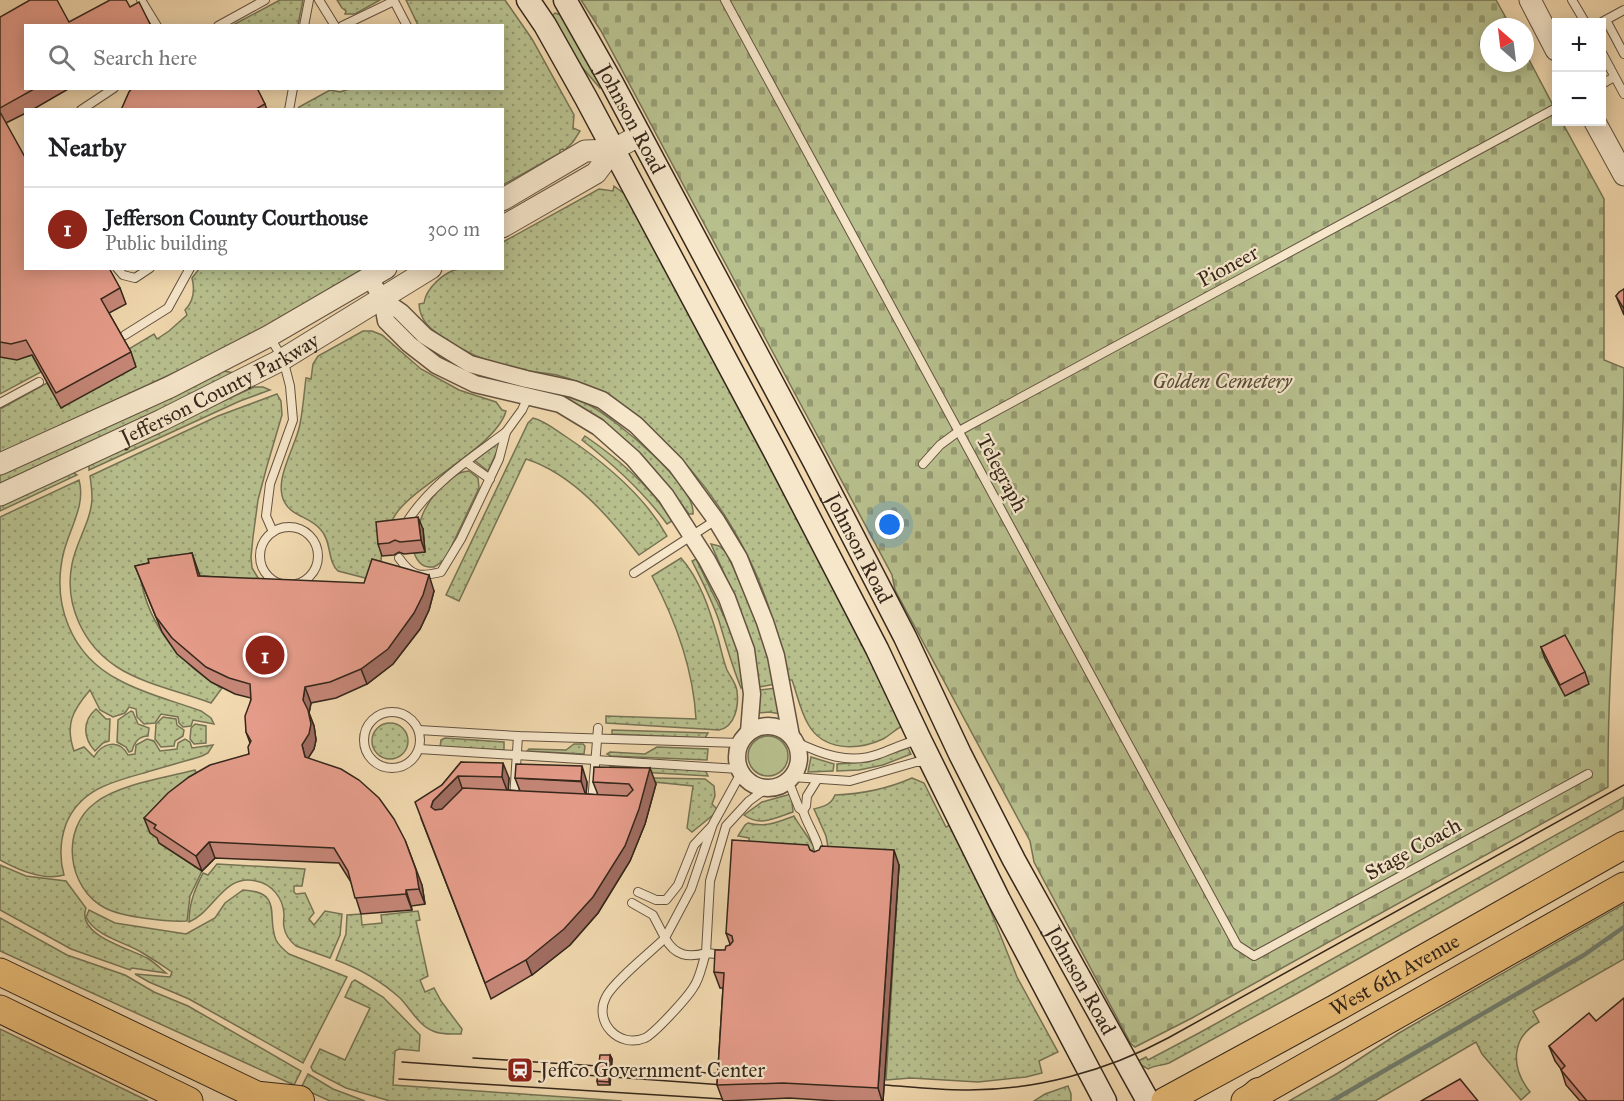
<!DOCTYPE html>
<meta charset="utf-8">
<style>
body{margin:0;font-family:"IM FELL Great Primer",serif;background:#f2f2f2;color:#202124}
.controls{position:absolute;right:18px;top:18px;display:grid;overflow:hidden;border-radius:0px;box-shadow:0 3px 15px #0003}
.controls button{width:54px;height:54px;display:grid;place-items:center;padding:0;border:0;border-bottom:2px solid #e0e0e0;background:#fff;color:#202124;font:30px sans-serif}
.compass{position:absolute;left:1480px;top:18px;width:54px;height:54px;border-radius:50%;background:#fff;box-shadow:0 3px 15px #0003;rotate:332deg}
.you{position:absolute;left:890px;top:525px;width:21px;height:21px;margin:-15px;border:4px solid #fff;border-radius:50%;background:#1a73e8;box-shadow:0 0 0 9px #1a73e833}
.badge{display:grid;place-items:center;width:39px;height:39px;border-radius:50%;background:#8f2418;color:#fff;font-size:20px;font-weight:700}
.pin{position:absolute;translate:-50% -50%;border:3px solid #fff;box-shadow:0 2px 6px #0006}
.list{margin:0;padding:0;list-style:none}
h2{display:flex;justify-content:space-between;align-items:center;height:78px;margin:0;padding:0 24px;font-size:26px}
h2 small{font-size:20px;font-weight:400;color:#757577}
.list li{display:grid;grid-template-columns:39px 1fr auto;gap:18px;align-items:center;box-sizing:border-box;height:84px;padding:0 24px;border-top:2px solid #e0e0e0}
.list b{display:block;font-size:22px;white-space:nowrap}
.list p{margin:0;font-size:20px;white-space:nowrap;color:#757577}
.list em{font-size:20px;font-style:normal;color:#757577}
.icon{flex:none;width:33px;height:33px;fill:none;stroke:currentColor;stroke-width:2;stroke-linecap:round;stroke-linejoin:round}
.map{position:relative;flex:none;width:1624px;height:1101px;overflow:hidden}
.search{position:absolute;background:#fff;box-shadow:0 3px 15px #0003;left:24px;top:24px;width:480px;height:66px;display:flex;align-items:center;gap:15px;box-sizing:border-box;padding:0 21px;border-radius:0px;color:#757577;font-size:22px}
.panel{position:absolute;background:#fff;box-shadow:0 3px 15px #0003;left:24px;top:108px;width:480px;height:162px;border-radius:0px}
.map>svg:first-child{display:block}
</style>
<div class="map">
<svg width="1624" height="1101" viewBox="0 0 1624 1101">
<defs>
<pattern id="grass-dots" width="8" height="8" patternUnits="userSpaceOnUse" patternTransform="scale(1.5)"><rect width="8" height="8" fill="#b7bf8d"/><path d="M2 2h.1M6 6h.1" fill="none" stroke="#969b72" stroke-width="1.8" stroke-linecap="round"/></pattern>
<pattern id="cemetery-stones" width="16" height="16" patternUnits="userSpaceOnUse" patternTransform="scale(1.5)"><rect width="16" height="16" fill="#b7bf8d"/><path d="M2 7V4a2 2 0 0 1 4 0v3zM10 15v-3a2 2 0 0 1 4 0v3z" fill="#969b72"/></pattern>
</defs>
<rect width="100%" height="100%" fill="#f1d8ae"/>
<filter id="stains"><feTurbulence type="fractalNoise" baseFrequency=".00333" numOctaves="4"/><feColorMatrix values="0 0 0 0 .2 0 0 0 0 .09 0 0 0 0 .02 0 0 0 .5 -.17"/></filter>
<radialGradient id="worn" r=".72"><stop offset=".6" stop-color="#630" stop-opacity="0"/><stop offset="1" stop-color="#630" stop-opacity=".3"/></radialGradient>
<g fill="url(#grass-dots)" stroke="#767354" stroke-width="1.5">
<polygon points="280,0 303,0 298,25 233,25"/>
<polygon points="337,0 380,0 355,14 345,14 346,11 342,8"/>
<polygon points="406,0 505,0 532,39 574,115 573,128 580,131 573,142 564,151 563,149 560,150 560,153 503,185 502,110 298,109 299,107 330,90 340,92 352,88 502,88 502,26 418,25"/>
<path d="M614,186L626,195L827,570L902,726C895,730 890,735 883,739C857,751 823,751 808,724C800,710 797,694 792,680H786C783,663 780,644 775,627C754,552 711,483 653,431C638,417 621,402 603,393C589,386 575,380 560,376C550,373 539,373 529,371C498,366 470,356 444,338C430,329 420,321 419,304L424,303C426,288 445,271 459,269C473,266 489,269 502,268L503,242L599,189L613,191Z"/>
<path d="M199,269H363L234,345L0,453V409L47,383L62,408L127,350L154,334L157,339L169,331L187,315L185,310C193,302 195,290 192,278Z"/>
<path d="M363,331H372L382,335L421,369L459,390L496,402L502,410L506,411C497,445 422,481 398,511C391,520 384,538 382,549C380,562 383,567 377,581L338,571C327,561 332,542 321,530C311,517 293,517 285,503C272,481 296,447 300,424C303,409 304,393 306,378L311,379L313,364L318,356Z"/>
<polygon points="32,355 41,372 0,394 0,357 17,359"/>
<polygon points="224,371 234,373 235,376 0,485 0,473 215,374"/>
<polygon points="254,387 263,387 270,390 240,401 89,470 89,464 92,461"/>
<path d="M277,394L281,401L282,415L267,466L258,500L253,537L251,557L252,568L263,586L155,578L141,581C150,627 182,666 222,688L211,703C182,692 143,684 117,667C83,645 64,604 72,564C76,542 91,521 92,499C92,491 91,483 90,476L218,416Z"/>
<path d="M565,396C574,399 583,401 591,406C615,419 696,485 693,514H689L671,490L562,399Z"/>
<path d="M533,418C545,421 556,430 565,436C604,462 644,495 667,536L639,555C609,517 573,474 526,459L459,601L446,595L528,423Z"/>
<path d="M585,436C617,458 652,487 672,521L667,524C643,491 614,465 582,440Z"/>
<polygon points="501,439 502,440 488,471 474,460"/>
<path d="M469,471L478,478L479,488L445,560L434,567C423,568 418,563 414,553L425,552C423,545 418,536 419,529C420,507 448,472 469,471Z"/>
<polygon points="72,472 77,475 0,511 0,504"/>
<path d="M79,480C86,504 70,528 64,551C51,602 70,655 119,680C144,694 174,701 201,711L211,718L214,724L193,720L191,726L183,727L179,723L178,717L161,714L155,723L144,724L137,717L136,709L129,707L125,713L113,717L100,710L90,690C72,711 65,725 74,751L84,747L94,757C102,743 119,738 128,755L135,754L136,745L147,739L154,741L160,751L177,749L178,743L185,739L190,742L192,748L213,745L208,753L202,756C183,762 163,767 144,773C111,782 80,790 66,824C60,841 59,857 64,875C44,881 18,870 0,860V517Z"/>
<polygon points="711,544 719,546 726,552 735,571 771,654 776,684 759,687 734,596"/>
<path d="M681,558C700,579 710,611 718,638C721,649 723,660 727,670C731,678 736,683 737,691C739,706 735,727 719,730L606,723V716L696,719C693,668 676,621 652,576Z"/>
<path d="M696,559L738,645L745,685L741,688C732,666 726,644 719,621C712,600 702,581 692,561Z"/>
<polygon points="776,688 781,714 769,712 758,713 759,690"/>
<path d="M96,709L106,719H110L109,741L103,743L95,751C83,738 82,721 96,709Z"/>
<path d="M131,711L133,712L138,724L149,728L148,736C139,736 134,743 132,751L129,752L126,747L117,742L118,720Z"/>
<polygon points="163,717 176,719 177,725 184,730 183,736 175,741 174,746 161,747 155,739 156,724"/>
<circle cx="390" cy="741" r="18"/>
<polygon points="195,724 206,726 206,743 194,744 190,739 191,728"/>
<polygon points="612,730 708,733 705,738 612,734"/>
<polygon points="445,738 504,742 504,750 440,747 441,740"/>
<polygon points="574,744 583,744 585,746 584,754 527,751 529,749 566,750"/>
<polygon points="657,747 708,749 707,760 611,756 607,754 610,752 645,754"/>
<polygon points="908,748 911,754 883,765 859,770 837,771 837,764 868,762"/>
<polygon points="811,757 834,764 833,771 808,772"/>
<polygon points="611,766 705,770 708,776 606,770"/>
<path d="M195,770L204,787L159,843L202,871L190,896L187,921C167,922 122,917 105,908C67,888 60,829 95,803C117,785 167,777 195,770Z"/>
<polygon points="604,777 705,779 714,786 715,796 712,804 717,809 713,815 692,832 687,828 693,786"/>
<path d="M912,778L924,783L946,827L952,824L978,879L1017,977L1058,1052L1039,1061L1042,1073L1026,1077L978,1082L911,1078L886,1080L899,866L828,847L826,836L814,809C824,806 831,805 835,795C863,794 887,789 912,778Z"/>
<path d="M791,794L793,812C775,818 760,827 744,815L762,802Z"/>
<path d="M1624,797L1623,809L1296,994L1169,1063C1161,1066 1155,1065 1148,1069L1136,1062L1146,1057L1148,1060L1199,1033Z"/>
<path d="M794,816C801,829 812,840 817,854L749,856V838L738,836L745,825L748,823C765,828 778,822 794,816Z"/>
<path d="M217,864L305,869L302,886H294V892L296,894L305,893L314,913L309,919L314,925L325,911L342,914L340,935L330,958L296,946C290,941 285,935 284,927C283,923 284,918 284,914C283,898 272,884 256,881C224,873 214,912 189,922C189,903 195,889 203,873L208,875Z"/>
<path d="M0,865L26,876L66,881L86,908C76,935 128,948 147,958C154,962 160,968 166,973L132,968L130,970L71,949L0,910Z"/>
<path d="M243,890C284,892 266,916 276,940C279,946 284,950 289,954L347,977L303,1063L189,999L149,982L135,974L170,977L172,972C162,965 151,958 141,952C124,942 95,936 86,917L89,910L115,923L186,934L215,918L225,903Z"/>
<path d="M1624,904V959L1533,1011L1539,1022C1510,1038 1511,1068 1530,1092L1521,1100L1482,1054L1476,1042L1375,1101H1289L1338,1073L1399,1033L1449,1004Z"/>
<path d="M418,911L420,920L416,921L428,976L420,980L425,992L434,988L441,1001L462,1029L461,1034C452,1034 441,1035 433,1031C419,1026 410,1008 400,998C381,981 358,968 336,960L346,934L347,915L361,914L362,925L382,923L381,915Z"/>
<polygon points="0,918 67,955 125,975 154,992 188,1006 301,1071 294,1085 0,951"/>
<polygon points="355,980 383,997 420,1035 419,1051 399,1049 395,1051 393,1085 622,1101 390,1101 346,1088 313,1071 311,1067 320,1049 345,1060 370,1008 345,997 352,982"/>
<polygon points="0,1029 148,1101 0,1101"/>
<polygon points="308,1074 333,1089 365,1101 330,1101 301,1088"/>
<polygon points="1068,1086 1071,1094 1071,1101 1034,1101 1045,1094"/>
</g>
<path fill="url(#cemetery-stones)" stroke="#767354" stroke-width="1.5" d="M581,0H1496L1511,27H1489V63H1525V52L1556,111V122H1562L1604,199V360L1624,368C1624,508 1607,648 1608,787L1192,1018L1135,1047L1131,1044L1034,862L1030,841L895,590L892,575L601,31Z"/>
<g fill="#b7bf8d" stroke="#767354" stroke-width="1.5">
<polygon points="555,13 561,15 602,87 600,88 574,58 551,17"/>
<circle cx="768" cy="756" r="20"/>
</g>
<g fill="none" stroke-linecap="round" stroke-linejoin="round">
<polyline stroke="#727f71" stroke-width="4.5" points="1332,1101 1584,955 1624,927"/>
<defs>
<g id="service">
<polyline points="141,0 157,26"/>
<polyline points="319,0 335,26"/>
<polyline points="725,0 1237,945 1254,956 1588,774"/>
<polyline points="1572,0 1585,22"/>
<polyline points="1606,20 1624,54"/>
<polyline points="1602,22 1624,10"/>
<polyline points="218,26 265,0"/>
<polyline points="304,26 309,0"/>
<polyline points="342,26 394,1 407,26"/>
<polyline points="1602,53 1624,94"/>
<polyline points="1602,84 1614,77"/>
<polyline points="81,110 114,88"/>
<polyline points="289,110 293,88"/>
<polyline points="117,268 123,275 135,278 150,268"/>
<polyline points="125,335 168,308 190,268"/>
<polyline points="269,336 283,359 290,386 293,420 270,484 266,516 273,532"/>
<polyline points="0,403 39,382"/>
<polyline points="506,432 522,410 528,397"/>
<polyline points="466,462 490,479"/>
<polyline points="923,464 940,445 959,431 1556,108"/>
<circle cx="289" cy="556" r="29"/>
<path d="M399,558C412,577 420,577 441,572L461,539L499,459L506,432C470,459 429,485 405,525"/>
<polyline points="634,573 716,520"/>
<circle cx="392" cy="740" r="28"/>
<polyline points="419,730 518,736 740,743"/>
<path d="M794,741C821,754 849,765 879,754C893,749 904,743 919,740"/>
<polyline points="419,749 739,769"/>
<path d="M741,773L713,824L691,889L665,938C675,956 688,958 706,953L710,881L726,826L749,801L767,788"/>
<polyline points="792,777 850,781 916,762 925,762 928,765"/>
<path d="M788,780L799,808L803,811C808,827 819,840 820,857"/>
<polyline points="514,799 518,736"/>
<polyline points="592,803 598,728"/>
<polyline points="803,811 806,806 807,796 817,780"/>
<polyline points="638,892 656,900 666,900 678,885 694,845 711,827"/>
<path d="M632,903L653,915L665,938C652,951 613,982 606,997C593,1022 619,1049 645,1038C655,1033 686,999 693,988C700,979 702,964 706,953L726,955"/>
</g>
<g id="minor">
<polyline points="370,278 382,299 386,321 409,344 436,365 475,384 560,404 598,427 633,458 666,496 707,560 727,598 746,650 752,694 749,732"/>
<polyline points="382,299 401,312 425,336 470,364 526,379 573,389 602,400 636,425 676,465 716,520 739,558 765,622 776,656 791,736"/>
<circle cx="768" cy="757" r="31"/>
</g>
<g id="tertiary">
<polyline points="1530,0 1556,50"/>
<polyline points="1595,122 1624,175"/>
<polyline points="502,200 585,151 613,150"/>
<polyline points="502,227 596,173 613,150 640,135"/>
<polyline points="0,464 170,387 269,336 386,268"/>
<path id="s1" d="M0,495L162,420L283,359L431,268"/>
</g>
<g id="secondary">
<polyline points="528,0 545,25 586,98 775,452 877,649 920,740 999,900 1105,1101"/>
<path id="s2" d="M565,0L612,83L814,461L905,637L960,754L1014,860L1148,1101"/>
</g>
<g id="trunk">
<polyline points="0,972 269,1101"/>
<polyline points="0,1009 189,1101"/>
<path id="s3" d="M1165,1101L1336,1008L1624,845"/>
<polyline points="1245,1101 1624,886"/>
</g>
<g id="motorway">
<polyline points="260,1097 299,1101"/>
<polyline points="1250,1101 1259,1093"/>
</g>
</defs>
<use href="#service" stroke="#645340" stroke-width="10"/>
<use href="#minor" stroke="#645340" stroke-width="19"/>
<use href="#tertiary" stroke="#645340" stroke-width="23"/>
<use href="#secondary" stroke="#35271b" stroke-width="25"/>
<use href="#trunk" stroke="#35271b" stroke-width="29"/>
<use href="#motorway" stroke="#35271b" stroke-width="32"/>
<use href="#service" stroke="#f6e6ca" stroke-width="8"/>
<use href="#minor" stroke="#f6e6ca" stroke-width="16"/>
<use href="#tertiary" stroke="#f6e6ca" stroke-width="21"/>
<use href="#secondary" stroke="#f6e6ca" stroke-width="22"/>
<use href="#trunk" stroke="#e8bc77" stroke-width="27"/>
<use href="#motorway" stroke="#e8bc77" stroke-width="30"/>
<g stroke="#35271b" stroke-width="1.5">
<polyline points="473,1058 724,1074"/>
<polyline points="402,1062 724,1085"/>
<polyline points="399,1079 723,1099"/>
<path d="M885,1085C911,1087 937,1090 964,1090C1034,1091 1107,1071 1168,1038L1624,785"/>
</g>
</g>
<g fill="#c58677" stroke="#35271b" stroke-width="1.5">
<polygon points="0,17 26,88 70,88 32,110 26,110 26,113 6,123 26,268 120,288 126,304 109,313 131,352 136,367 61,408 32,355 17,360 0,357"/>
<polygon points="265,104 267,110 121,110"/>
<polygon points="1624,289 1624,315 1616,296"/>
<polygon points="423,529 425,552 404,554 399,552 394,555 382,556 378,544"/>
<polygon points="192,553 200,576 434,591 429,610 420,629 393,664 367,684 336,698 311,703 309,713 314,726 316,740 314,749 308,758 422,885 425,904 411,906 412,910 361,914 351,882 339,863 215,858 202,871 159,843 157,838 150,833 144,818 249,754 250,743 246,732 251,698 235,694 211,682 177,654 162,632 135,566"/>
<polygon points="1541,647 1585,672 1589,684 1565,696 1545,659"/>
<polygon points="461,762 509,778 508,790 520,791 515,778 587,782 586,794 598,795 593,782 656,784 645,824 630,861 598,913 570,945 532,975 491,999 421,818 442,785"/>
<polygon points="810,850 814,852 899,865 883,1101 836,1101 789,1098 723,1101 717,1085 723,988 720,988 714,972 730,944 726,933"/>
<polygon points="1596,1021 1624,1101 1580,1101 1566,1085 1561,1069 1555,1061 1549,1046"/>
<polygon points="610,1055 612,1059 610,1085 598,1085 597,1081"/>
</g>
<g fill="#a06d61" stroke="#35271b" stroke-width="1.5">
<polygon points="418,517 423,529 425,552 421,540"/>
<polygon points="429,575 434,591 429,610 420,629 393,664 367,684 361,669"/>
<polygon points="305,687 311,703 309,713 314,726 316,740 314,749 307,760 305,757 302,745 303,700"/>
<polygon points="503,763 509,778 508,793 502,777"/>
<polygon points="582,766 587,782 586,796 581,781"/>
<polygon points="650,768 656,784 645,824 630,861 598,913 570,945 532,975 526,960"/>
<polygon points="458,776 463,791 437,822 431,807 433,801"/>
<polygon points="405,840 422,885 425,904 419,889"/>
<polygon points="209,842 215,858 202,871 196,856"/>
<polygon points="894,850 899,865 883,1101 882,1101 878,1088"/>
<polygon points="406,890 411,906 412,910 406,894"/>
<polygon points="610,1055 612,1059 610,1085 609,1082"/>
</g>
<g fill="#e59c8a" stroke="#35271b" stroke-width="1.5">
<polygon points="30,0 57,0 69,22 110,0 126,0 130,7 139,2 151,26 26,26 26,88 36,88 0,108 0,17"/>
<polygon points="132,88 257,88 265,104 254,110 121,110 129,92"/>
<polygon points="0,112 26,159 26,268 109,268 120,288 101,299 131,352 56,393 26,340 11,344 0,342"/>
<polygon points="1624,289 1624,309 1616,296 1619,292"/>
<polygon points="418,517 421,540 400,542 395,540 389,543 378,544 376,522"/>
<polygon points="192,553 198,576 364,583 372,559 429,575 423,595 414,613 388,649 361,669 330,682 305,687 303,700 308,710 311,724 309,734 302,745 305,757 341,769 359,780 379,798 394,819 405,840 416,870 419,889 406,890 406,894 355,898 348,871 334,848 209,842 196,856 154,828 156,825 144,818 168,793 189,777 210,765 249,754 248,747 251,741 246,732 245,716 251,700 250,684 229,678 206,667 172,638 156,617 135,566 149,563 148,559"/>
<polygon points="1565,635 1585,672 1560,685 1541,647"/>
<polygon points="461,762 503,763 502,777 458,776 433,801 431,807 435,810 442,809 463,788 627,796 633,790 629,784 593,782 594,767 650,768 639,809 625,846 593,897 564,929 526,960 485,983 415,802 442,785"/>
<polygon points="516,764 582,766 581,781 515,778"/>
<polygon points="732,840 808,845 810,850 814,852 819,850 821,846 894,850 878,1088 783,1083 717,1085 724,973 714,972 715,950 725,950 726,946 730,945 733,941 732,936 726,933"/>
<polygon points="1624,998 1624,1101 1587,1101 1561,1070 1565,1066 1549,1046 1589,1013 1596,1021"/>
<polygon points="600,1055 610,1055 609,1082 597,1081"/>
<polygon points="1460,1079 1478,1101 1421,1101"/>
</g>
<defs>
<symbol id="station-square" viewBox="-11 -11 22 22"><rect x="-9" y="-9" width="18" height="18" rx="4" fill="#8f2418" stroke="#f6e6ca"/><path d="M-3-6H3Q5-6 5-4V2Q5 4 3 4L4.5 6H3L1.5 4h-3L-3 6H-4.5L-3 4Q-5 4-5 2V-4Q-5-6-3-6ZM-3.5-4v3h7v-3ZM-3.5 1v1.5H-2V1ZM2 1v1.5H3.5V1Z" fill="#fff"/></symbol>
</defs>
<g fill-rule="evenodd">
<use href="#station-square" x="505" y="1055" width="30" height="30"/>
</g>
<g text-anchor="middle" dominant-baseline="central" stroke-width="4.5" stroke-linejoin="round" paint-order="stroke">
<g font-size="21" fill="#35271b" stroke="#f6e6ca">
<text stroke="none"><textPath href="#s2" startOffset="136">Johnson Road</textPath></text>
<text transform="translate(1228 266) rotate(-28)">Pioneer</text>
<text stroke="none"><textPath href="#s1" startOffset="244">Jefferson County Parkway</textPath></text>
<text transform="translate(1002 473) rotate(62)">Telegraph</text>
<text stroke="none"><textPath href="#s2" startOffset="622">Johnson Road</textPath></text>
<text transform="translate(1413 849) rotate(-29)">Stage Coach</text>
<text stroke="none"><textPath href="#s3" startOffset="262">West 6th Avenue</textPath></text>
<text stroke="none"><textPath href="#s2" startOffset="1108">Johnson Road</textPath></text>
</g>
<g font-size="21" font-style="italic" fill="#564d38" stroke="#f6e6ca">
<text x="1222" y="381">Golden Cemetery</text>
</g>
<g font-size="21" fill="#35271b" stroke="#f6e6ca" text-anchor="start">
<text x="540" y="1070">Jeffco Government Center</text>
</g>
</g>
<rect width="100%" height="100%" filter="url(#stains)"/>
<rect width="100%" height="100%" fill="url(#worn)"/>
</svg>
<div class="controls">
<button>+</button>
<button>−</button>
</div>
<svg class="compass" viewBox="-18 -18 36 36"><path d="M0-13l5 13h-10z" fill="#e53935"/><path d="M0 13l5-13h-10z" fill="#757577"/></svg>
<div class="you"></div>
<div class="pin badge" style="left:265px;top:655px">1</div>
<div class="search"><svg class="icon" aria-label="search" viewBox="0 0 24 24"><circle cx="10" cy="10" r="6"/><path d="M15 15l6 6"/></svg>Search here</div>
<section class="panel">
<h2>Nearby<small></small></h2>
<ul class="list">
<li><span class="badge">1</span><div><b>Jefferson County Courthouse</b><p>Public building</p></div><em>300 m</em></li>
</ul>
</section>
</div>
